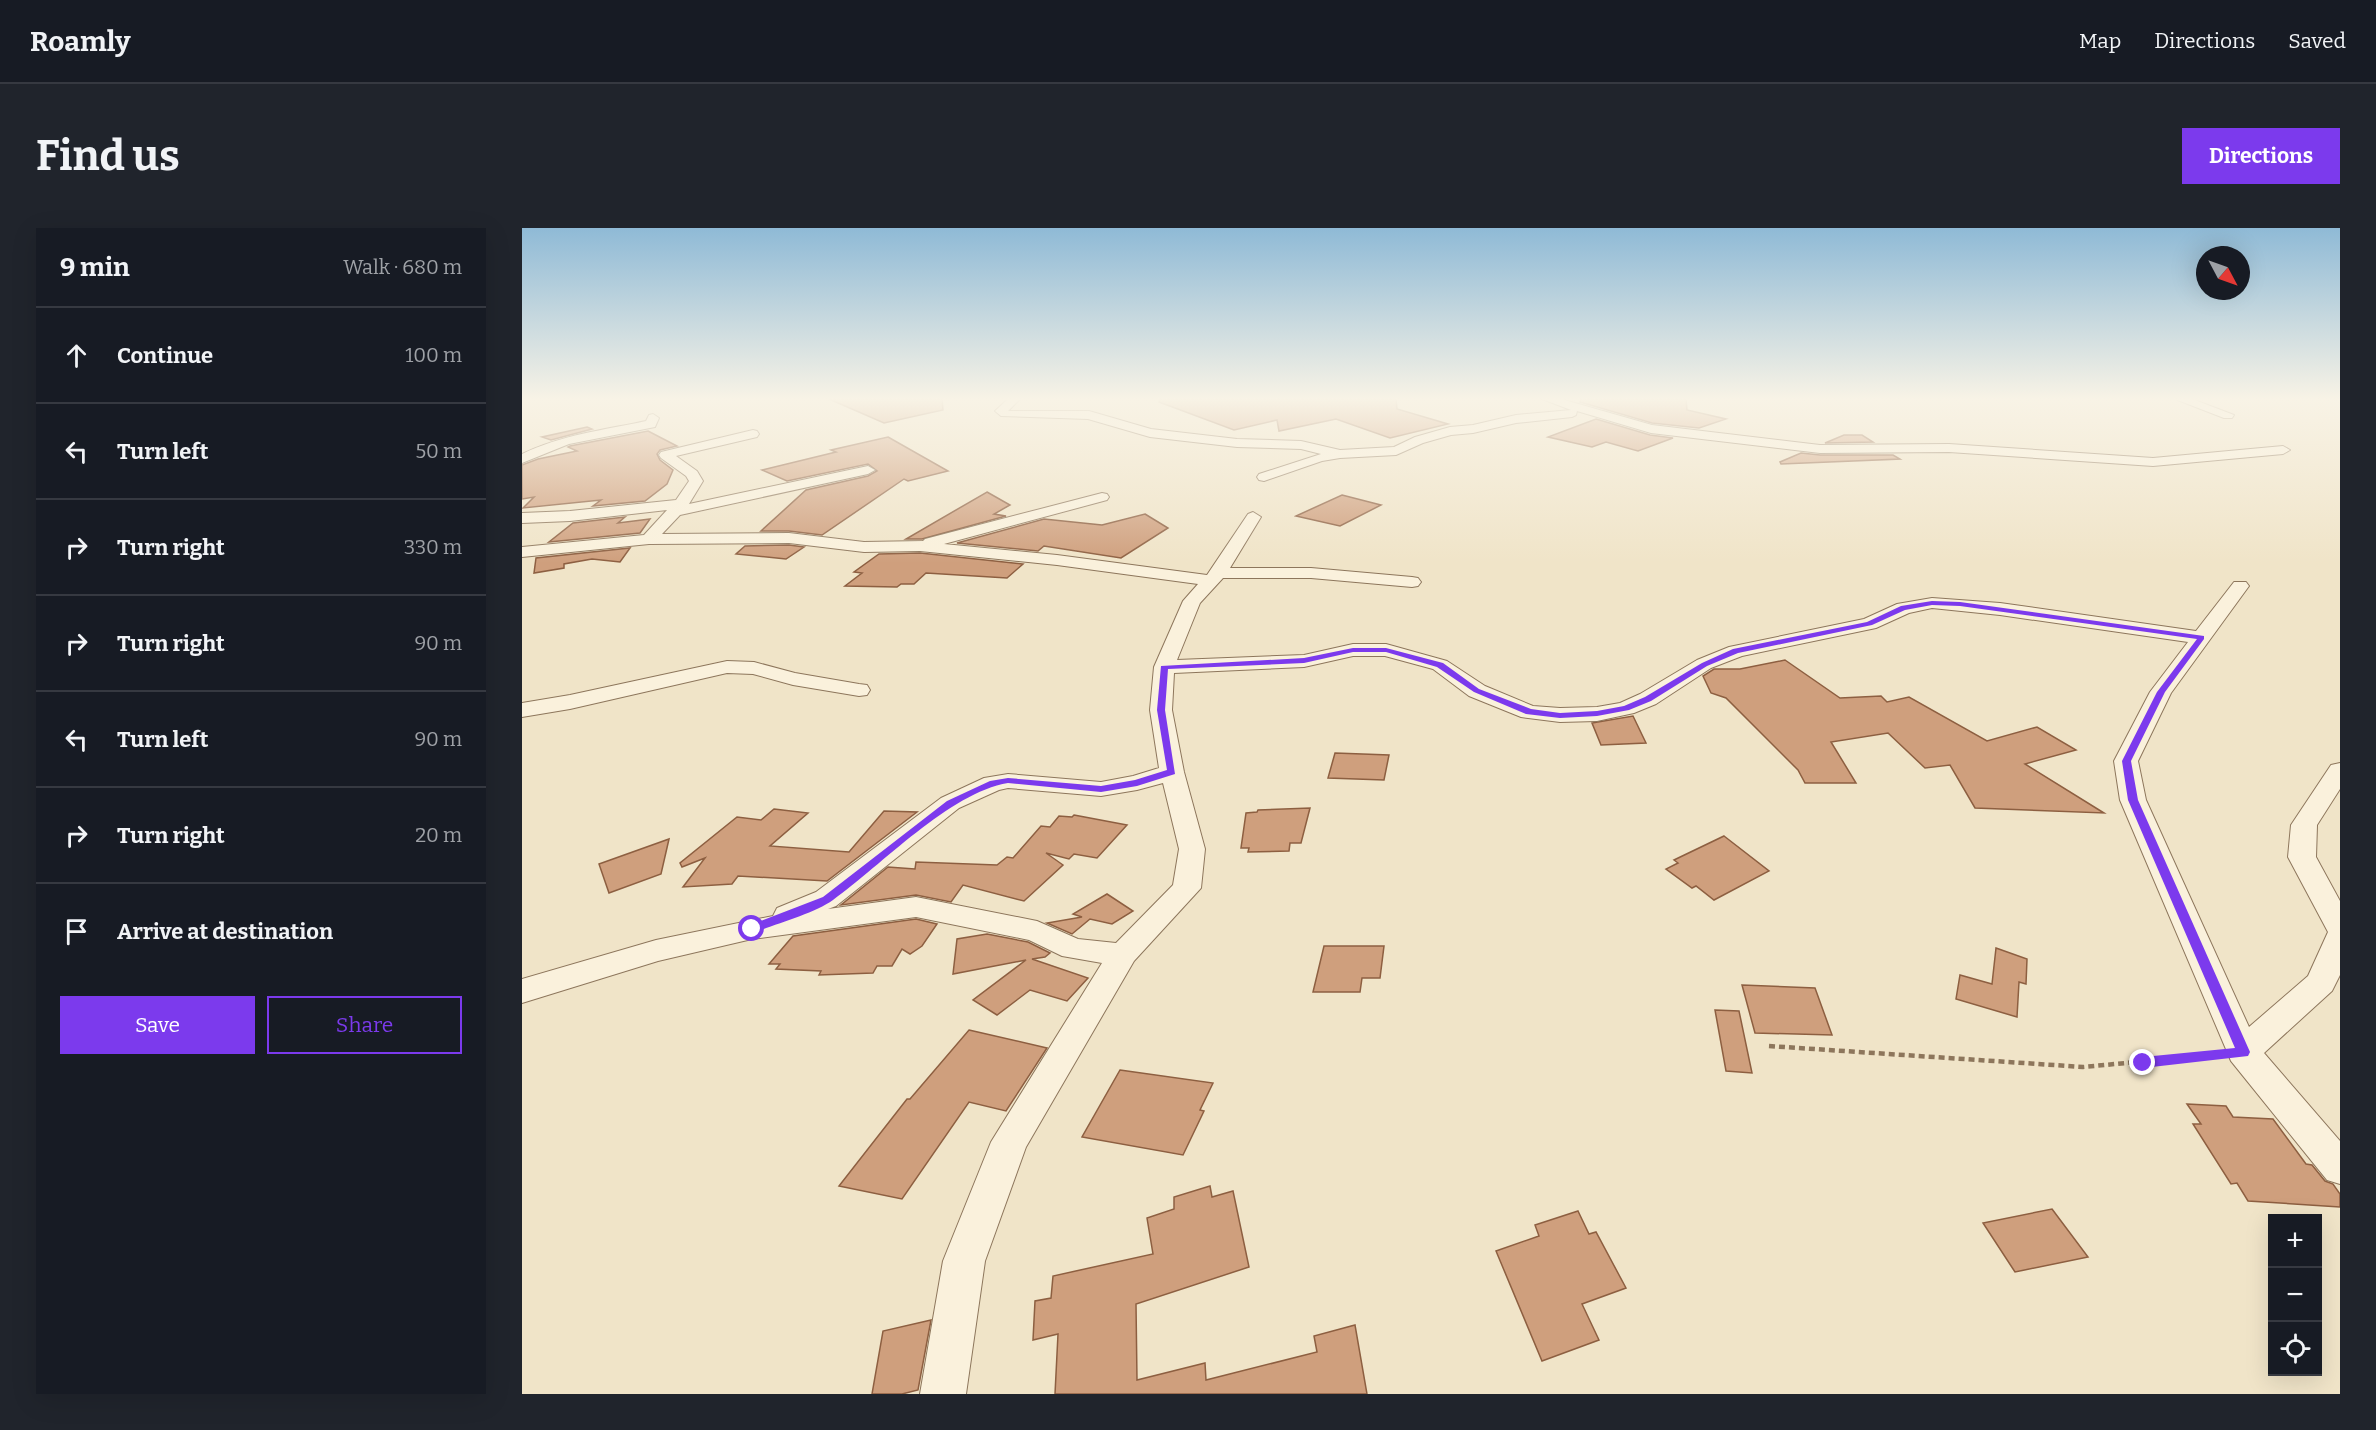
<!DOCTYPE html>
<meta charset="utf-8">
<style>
body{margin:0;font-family:Bitter,serif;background:#20242c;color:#f1f3f6}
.controls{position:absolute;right:18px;bottom:18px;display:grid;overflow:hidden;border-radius:0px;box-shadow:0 6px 24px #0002}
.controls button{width:54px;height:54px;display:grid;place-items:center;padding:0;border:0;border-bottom:2px solid #363941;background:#171b24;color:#f1f3f6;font:30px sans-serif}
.compass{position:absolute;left:1674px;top:18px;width:54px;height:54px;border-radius:50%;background:#171b24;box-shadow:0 6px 24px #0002;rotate:131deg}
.stop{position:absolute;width:18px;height:18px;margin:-14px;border:4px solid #7c3aed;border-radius:50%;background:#fff}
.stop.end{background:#7c3aed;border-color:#fff;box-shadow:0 2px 6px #0008}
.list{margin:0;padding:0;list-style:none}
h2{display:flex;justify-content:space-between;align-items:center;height:78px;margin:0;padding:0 24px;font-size:26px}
h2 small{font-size:20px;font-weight:400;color:#9ea1a6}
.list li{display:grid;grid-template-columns:39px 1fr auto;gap:18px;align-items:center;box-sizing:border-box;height:96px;padding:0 24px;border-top:2px solid #363941}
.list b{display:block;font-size:22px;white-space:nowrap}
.list em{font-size:20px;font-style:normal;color:#9ea1a6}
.actions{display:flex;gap:12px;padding:18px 24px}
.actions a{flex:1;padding:14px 0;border:2px solid #7c3aed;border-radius:0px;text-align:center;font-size:21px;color:#7c3aed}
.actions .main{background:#7c3aed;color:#fff}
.icon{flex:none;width:33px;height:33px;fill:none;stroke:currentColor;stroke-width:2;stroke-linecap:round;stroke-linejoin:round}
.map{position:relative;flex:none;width:1818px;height:1166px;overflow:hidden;border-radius:0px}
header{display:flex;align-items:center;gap:36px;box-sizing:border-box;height:84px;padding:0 30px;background:#171b24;border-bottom:2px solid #363941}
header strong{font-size:28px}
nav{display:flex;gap:33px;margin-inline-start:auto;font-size:21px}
.intro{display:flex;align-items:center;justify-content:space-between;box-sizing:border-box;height:144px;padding:0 36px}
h1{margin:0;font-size:42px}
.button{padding:15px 27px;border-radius:0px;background:#7c3aed;color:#fff;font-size:21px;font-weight:700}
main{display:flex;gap:36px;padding:0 36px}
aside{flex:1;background:#171b24;border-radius:0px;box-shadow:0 6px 24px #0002}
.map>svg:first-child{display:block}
</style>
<header>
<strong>Roamly</strong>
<nav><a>Map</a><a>Directions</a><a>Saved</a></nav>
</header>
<div class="intro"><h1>Find us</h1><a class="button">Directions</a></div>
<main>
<aside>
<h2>9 min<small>Walk · 680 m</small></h2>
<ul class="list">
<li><svg class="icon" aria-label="ahead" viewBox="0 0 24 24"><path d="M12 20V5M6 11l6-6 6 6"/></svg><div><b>Continue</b></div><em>100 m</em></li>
<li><svg class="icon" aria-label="left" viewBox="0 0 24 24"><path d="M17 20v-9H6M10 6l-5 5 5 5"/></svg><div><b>Turn left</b></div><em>50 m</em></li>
<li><svg class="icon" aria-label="right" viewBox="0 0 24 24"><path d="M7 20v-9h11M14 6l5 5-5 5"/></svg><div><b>Turn right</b></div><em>330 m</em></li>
<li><svg class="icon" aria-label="right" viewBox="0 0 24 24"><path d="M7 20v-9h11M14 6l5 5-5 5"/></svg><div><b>Turn right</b></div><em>90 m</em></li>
<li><svg class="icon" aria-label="left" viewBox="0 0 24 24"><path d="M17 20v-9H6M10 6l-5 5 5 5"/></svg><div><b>Turn left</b></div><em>90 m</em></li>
<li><svg class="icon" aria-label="right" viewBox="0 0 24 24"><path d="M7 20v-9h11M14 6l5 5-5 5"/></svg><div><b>Turn right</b></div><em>20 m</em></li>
<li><svg class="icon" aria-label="arrive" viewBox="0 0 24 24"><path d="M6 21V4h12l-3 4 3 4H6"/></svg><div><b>Arrive at destination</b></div></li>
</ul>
<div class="actions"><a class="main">Save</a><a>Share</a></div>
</aside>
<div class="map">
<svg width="1818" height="1166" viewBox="0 0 1818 1166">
<rect width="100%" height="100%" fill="#f0e4c8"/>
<g fill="#cf9f7d" stroke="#8d5f41" stroke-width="1.5">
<polygon points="307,171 420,171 421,182 362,195"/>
<polygon points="638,171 874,171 875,181 926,196 868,210 814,191 757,203 755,192 712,202 637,174"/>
<polygon points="1059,171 1164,171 1165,182 1204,191 1177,200 1130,195 1058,174"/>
<polygon points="1074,191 1128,207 1151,210 1116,223 1084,214 1070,219 1026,209"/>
<polygon points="65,199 70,201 29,212 20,209"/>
<polygon points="126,203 155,218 138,222 135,226 138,232 151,242 145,256 123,273 71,278 79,272 1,280 12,269 0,271 0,237 16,231 55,223 46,219 48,218"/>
<polygon points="1322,207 1340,207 1351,214 1303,215"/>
<polygon points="366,209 426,243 386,253 382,251 300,307 267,303 239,303 284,262 346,248 355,243 346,236 265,253 240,242 314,224 309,222"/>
<polygon points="1279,225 1298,227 1371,227 1378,231 1259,236 1258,234"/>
<polygon points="465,264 488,277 472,286 484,288 400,311 384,311"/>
<polygon points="820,267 859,277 818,298 774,288"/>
<polygon points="623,286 646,300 599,330 522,318 516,323 435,315 522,291 580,297"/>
<polygon points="103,289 96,295 128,291 118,305 27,314 51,295"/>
<polygon points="267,317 282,319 264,331 214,326 223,318"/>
<polygon points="108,320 98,334 70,331 42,336 42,340 12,345 14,330"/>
<polygon points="398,325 501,336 485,350 404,345 392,356 379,356 375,359 323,358 340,345 332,344 357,326"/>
<polygon points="1263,432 1318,470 1359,468 1365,474 1387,469 1465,513 1515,499 1554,522 1503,536 1582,585 1453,580 1428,537 1403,540 1366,505 1309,514 1334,555 1283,555 1276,542 1204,470 1189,465 1181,448 1192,441 1218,441"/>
<polygon points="1111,488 1124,515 1079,517 1070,495"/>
<polygon points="813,525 867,527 862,552 806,550"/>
<polygon points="788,580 779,615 768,615 767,623 726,624 727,620 719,620 724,585 735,584 736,582"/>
<polygon points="252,581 286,585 248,618 327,624 362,583 395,584 305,653 216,648 210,656 161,659 183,630 160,639 158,635 215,589 239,592"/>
<polygon points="552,587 605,597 575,630 552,626 547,631 524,625 541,637 502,673 441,657 429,674 394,667 319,677 366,639 393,641 394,634 475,637 485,629 491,630 519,598 528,599 537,588 550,589"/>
<polygon points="1202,608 1247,643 1192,672 1174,658 1170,660 1144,641 1156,635 1152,632"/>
<polygon points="147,611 139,646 87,665 77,636"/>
<polygon points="585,666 611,683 590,696 568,691 550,706 525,695 560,689 551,686"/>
<polygon points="394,691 415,696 400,718 388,726 380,721 370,738 355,738 351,745 297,747 299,743 254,741 258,736 247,736 271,708"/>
<polygon points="465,706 506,714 528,725 523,729 510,731 566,750 545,773 508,762 475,787 451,772 504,732 431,746 435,711"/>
<polygon points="802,718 862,718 858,750 840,750 838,764 791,764"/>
<polygon points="1474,720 1505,731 1504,756 1497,754 1495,789 1434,771 1438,747 1470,756"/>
<polygon points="1220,757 1293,760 1310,807 1233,805"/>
<polygon points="1193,782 1217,783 1230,845 1204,843"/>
<polygon points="447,802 525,820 484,883 447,874 380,971 317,958 385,871 388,871"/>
<polygon points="598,842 691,855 678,882 682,883 661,927 560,909"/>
<polygon points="1665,876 1704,878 1711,889 1751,891 1784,936 1790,937 1803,953 1811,956 1818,966 1818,979 1726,973 1715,955 1709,956 1671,896 1679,896"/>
<polygon points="688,958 690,969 711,963 727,1039 614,1076 615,1152 683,1135 684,1152 795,1124 792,1108 833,1097 845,1166 533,1166 536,1106 511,1112 513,1073 529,1070 531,1048 631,1026 625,990 652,981 652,969"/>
<polygon points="1530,981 1566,1029 1493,1044 1461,995"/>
<polygon points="1056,983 1067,1006 1074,1004 1104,1060 1060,1076 1077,1112 1020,1133 974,1023 1017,1008 1013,997"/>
<polygon points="409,1092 396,1162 380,1166 350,1166 361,1103"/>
</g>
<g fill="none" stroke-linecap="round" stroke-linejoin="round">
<defs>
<g id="minor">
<polygon points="486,171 498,171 486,183 567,183 629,201 715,211 779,213 818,222 872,219 893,209 928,199 951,197 994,187 1049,182 1020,171 1039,171 1130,197 1298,217 1427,216 1631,230 1761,218 1768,222 1761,226 1631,238 1427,224 1298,225 1129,205 1055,183 1054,187 1050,189 994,195 951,205 929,207 901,215 874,227 818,230 800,233 742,253 737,252 735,249 737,246 799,226 779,221 715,219 628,209 566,191 479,188 473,183"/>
<polygon points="1653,171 1670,171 1712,187 1710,190 1702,190"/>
<path d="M131,186L137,190L133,199L47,216L0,235V226C39,207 82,202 124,193L127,187Z"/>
<path d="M231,202L235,203L237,206L235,209L154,228L175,243L181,253L167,276L346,238L353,242L346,246L158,287L140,306L267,305L342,314L401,313L403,311L580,265L585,266L587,269L585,272L422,316L535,327L685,347L726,286L731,284L739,289L708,340H789L890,349L896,350L899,354L896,358L890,359L789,350H701L678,375L655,432L782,427L831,416H864L925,433L963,458L1011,478L1038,480L1075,479L1098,475L1118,466L1175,432L1207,419L1342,391L1375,376L1410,370L1478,375L1674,403L1712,354H1724L1727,358L1649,465L1616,533L1624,572L1727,799L1786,748L1806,704L1766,629L1769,597L1809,537L1818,535V561L1795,597L1794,629L1818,673V747L1810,763L1742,825L1818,913V956L1805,952L1709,833L1598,572L1592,533L1628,464L1666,414L1478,387L1410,380L1387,385L1354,400L1220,428L1189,440L1134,476L1112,485L1075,493L1038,494L999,489L947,468L911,441L863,428H831L782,439L652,445L650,482L662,544L683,621L679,660L612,733L504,919L463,1033L444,1166H398L421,1033L469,914L580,735L540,728L507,712L394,689L230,711L136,733L0,775V751L134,712L251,688L255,680L294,664L419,570L462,550L486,546L579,554L611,548L637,540L628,482L632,439L661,373L676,356L535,337L398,323L342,324L267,315L127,316L0,329V319L122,307L145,282L48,293L0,295V285L48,283L154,272L167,253L164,248L139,230L137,227L139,224ZM641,555L657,621L651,657L594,715L556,711L515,693L394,669L306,681L314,678L437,580L477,562L486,560L579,568L615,562Z"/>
<polygon points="205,433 232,434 273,445 337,456 345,457 348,462 345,467 337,468 271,457 231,446 205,445 48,481 0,489 0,475 48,467"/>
</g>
</defs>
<use href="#minor" stroke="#8d765c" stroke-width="2"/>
<polyline stroke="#8d765c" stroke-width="4.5" stroke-dasharray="6 4" stroke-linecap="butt" points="1247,818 1561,839 1690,827"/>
<use href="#minor" fill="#faf1dc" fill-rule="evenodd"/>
</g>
<linearGradient id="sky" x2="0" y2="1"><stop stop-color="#8fbad6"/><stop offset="0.51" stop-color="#f8f3e6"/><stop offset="1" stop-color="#f8f3e6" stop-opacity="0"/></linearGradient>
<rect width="1818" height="335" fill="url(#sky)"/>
<path fill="#7c3aed" d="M1410,373L1438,374L1682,408V411L1643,464L1609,533L1616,572L1728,824L1726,828L1621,840L1615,835L1621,829L1713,820L1606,572L1600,533L1635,464L1675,411L1438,378L1410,377L1383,382L1350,397L1216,425L1185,438L1129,473L1107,482L1075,488L1038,490L1004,486L952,464L915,439L864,424H831L782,435L646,441L643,482L653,546L615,558L579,564L486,555C427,565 360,637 311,672C293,685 256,695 234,704L230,705L225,701L226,698L301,669L425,573L468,553L486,550L579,558L613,552L645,542L635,482L639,438L782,430L831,420H864L921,435L957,461L1009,481L1038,485L1075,483L1102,478L1123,469L1180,435L1211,421L1345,394L1379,378Z"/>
</svg>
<div class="controls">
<button>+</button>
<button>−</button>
<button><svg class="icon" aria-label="locate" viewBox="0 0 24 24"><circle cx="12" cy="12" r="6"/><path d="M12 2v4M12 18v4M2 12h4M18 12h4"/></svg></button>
</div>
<svg class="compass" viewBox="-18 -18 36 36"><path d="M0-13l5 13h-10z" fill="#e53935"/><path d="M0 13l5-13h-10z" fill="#9ea1a6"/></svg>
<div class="stop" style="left:230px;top:701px"></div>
<div class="stop end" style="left:1621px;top:835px"></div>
</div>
</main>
